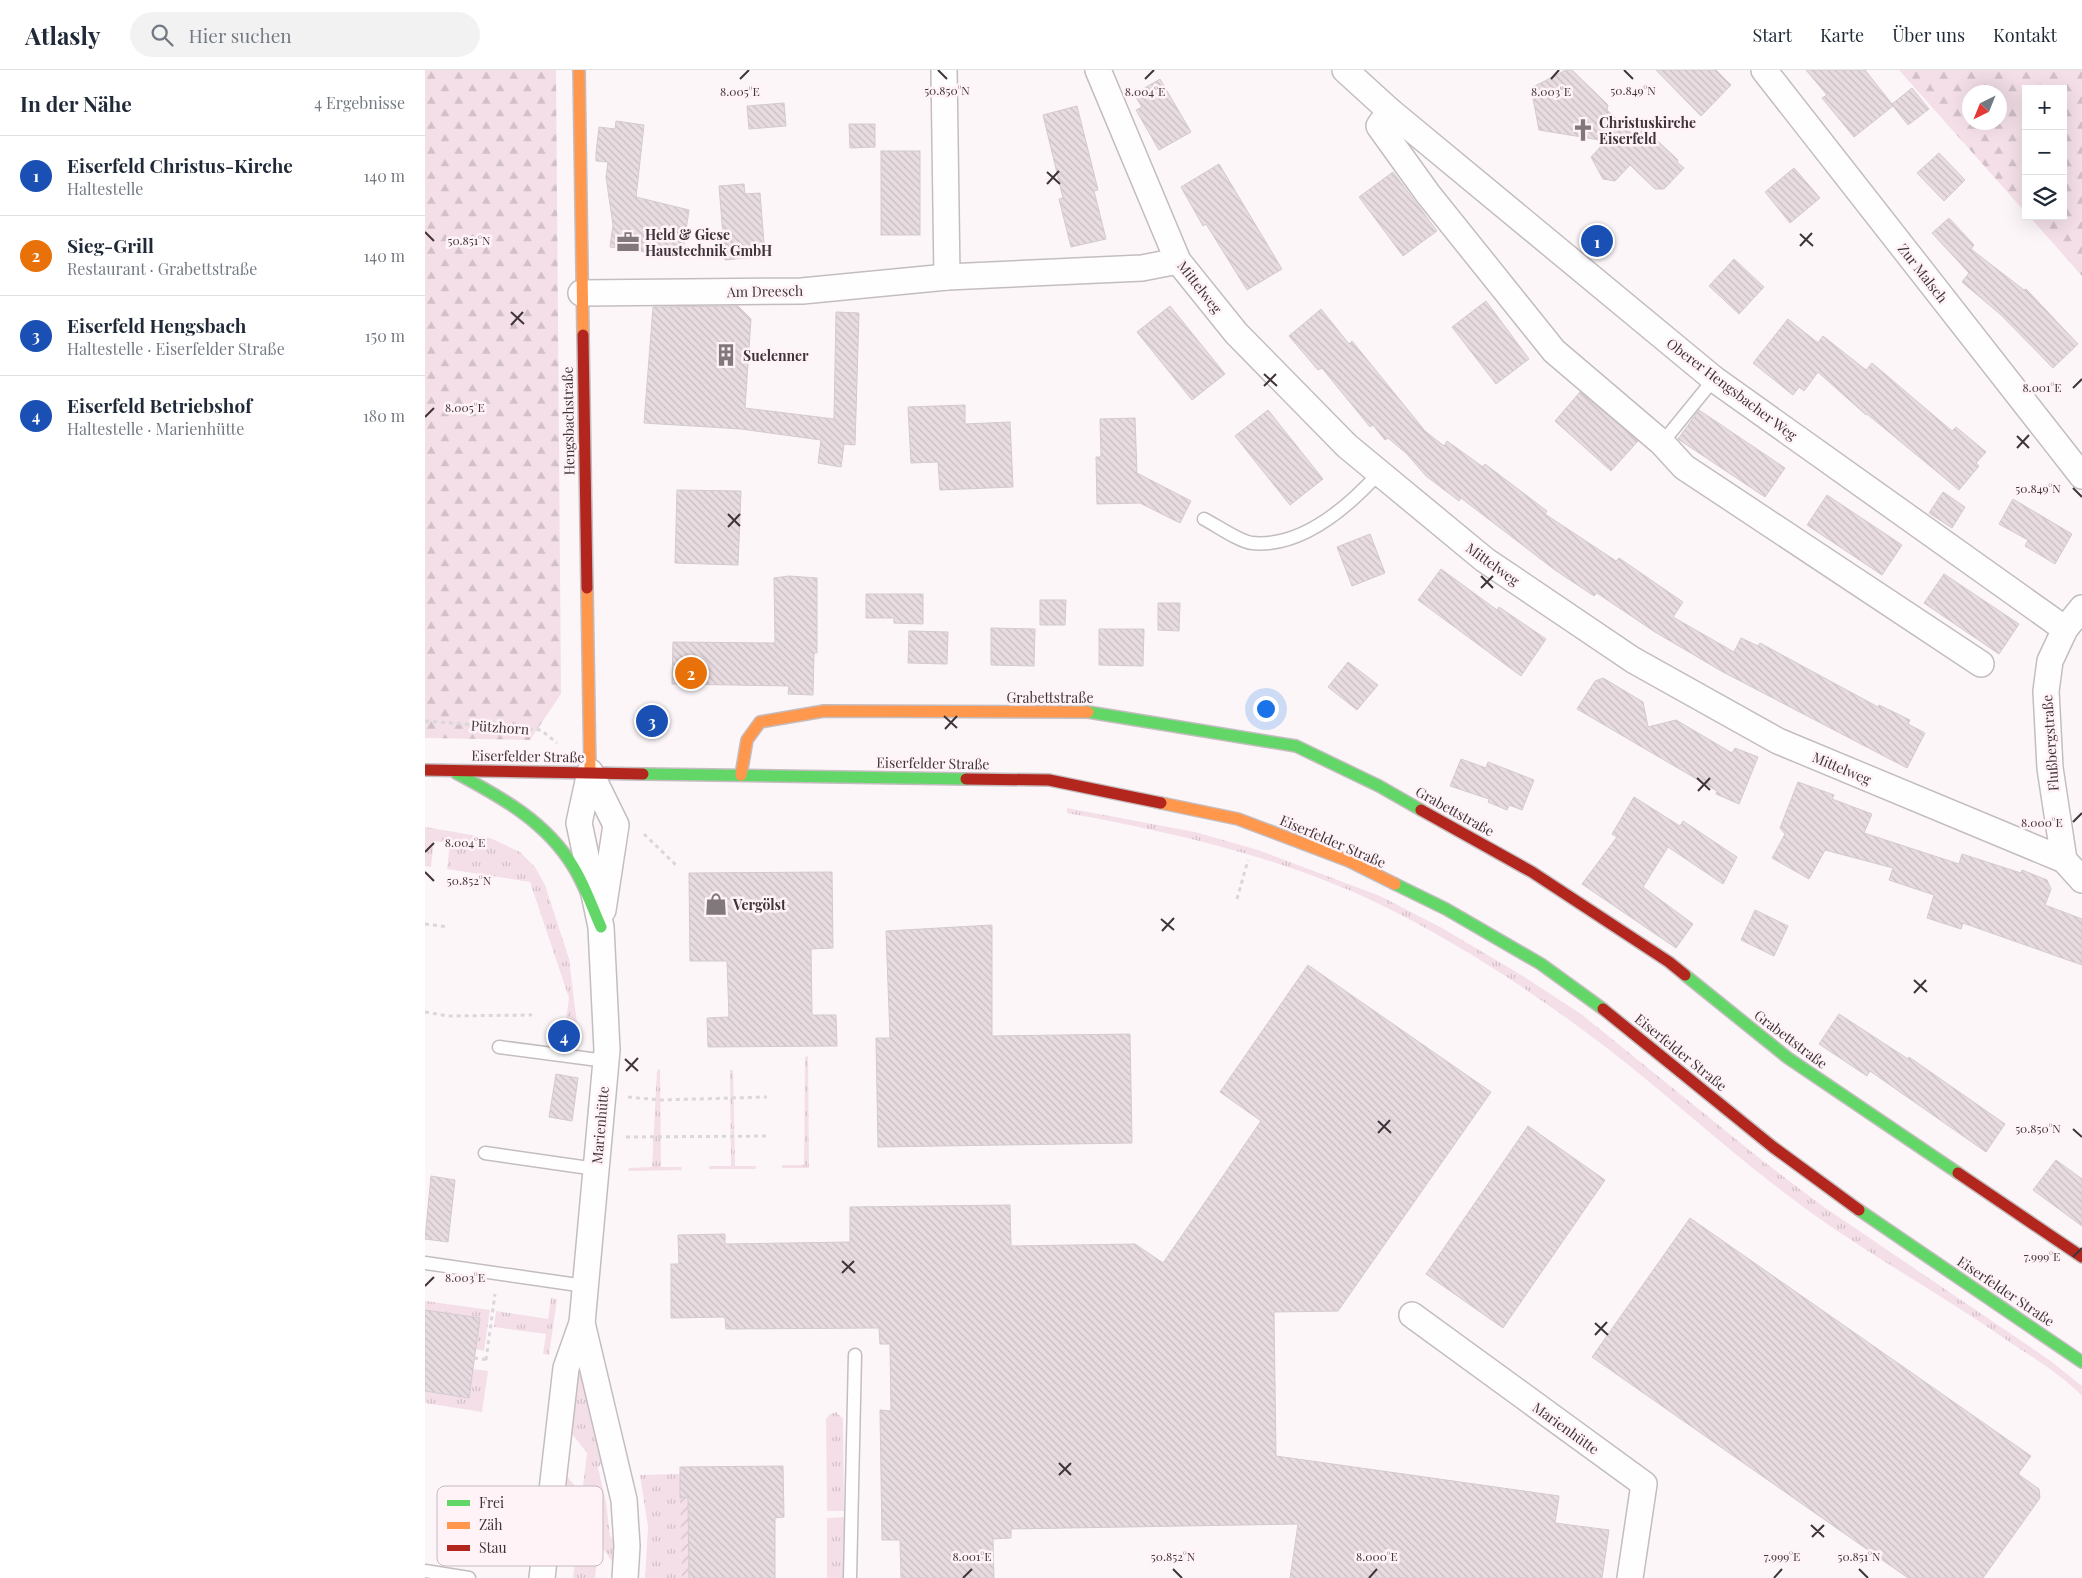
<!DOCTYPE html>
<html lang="de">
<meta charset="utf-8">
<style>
body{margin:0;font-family:"Playfair Display",serif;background:#f2f2f3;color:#1f2937}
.controls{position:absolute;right:15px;top:15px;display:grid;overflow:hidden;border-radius:0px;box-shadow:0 5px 20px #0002}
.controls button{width:45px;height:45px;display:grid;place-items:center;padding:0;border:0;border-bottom:1px solid #e0e1e3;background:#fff;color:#1f2937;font:25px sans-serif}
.compass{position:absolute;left:1537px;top:15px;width:45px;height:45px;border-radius:50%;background:#fff;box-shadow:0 5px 20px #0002;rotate:223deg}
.you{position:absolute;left:840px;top:638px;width:18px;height:18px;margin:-12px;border:4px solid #fff;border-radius:50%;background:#1a73e8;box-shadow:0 0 0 8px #1a73e833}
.badge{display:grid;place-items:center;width:32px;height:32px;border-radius:50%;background:#81787c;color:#fff;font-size:16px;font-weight:700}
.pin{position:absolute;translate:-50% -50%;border:2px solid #fff;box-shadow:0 1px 5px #0006}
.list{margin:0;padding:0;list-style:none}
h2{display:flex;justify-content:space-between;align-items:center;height:65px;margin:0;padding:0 20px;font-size:21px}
h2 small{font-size:16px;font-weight:400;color:#747a83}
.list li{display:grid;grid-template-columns:32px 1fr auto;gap:15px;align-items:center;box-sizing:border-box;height:80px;padding:0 20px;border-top:1px solid #e0e1e3}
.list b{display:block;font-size:19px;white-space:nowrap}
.list p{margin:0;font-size:16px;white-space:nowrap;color:#747a83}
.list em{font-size:16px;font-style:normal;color:#747a83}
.icon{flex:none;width:28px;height:28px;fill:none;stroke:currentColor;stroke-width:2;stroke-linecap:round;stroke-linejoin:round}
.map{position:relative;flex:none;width:1657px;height:1508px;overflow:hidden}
header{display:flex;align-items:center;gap:30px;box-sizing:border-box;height:70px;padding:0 25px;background:#fff;border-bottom:1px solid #e0e1e3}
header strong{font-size:24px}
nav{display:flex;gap:28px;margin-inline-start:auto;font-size:18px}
.search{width:350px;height:45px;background:#f2f2f3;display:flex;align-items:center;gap:12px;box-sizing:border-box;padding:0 18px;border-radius:28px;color:#747a83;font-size:19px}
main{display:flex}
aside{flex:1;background:#fff}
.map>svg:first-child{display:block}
</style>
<header>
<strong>Atlasly</strong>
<div class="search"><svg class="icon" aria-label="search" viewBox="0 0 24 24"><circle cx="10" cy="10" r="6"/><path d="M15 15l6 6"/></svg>Hier suchen</div>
<nav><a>Start</a><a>Karte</a><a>Über uns</a><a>Kontakt</a></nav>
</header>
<main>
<aside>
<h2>In der Nähe<small>4 Ergebnisse</small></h2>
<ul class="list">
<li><span class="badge" style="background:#1a4fb4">1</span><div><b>Eiserfeld Christus-Kirche</b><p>Haltestelle</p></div><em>140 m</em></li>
<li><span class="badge" style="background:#e8710a">2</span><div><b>Sieg-Grill</b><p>Restaurant · Grabettstraße</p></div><em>140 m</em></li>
<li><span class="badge" style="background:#1a4fb4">3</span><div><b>Eiserfeld Hengsbach</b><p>Haltestelle · Eiserfelder Straße</p></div><em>150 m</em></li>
<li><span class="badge" style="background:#1a4fb4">4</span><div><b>Eiserfeld Betriebshof</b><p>Haltestelle · Marienhütte</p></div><em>180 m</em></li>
</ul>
</aside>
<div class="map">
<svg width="1657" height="1508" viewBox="0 0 1657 1508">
<defs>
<pattern id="grass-tufts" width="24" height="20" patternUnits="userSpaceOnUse" patternTransform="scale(1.25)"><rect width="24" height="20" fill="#f4dfe8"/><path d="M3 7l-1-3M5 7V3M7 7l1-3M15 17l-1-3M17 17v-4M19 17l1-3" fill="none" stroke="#d2c0c8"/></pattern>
<pattern id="forest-firs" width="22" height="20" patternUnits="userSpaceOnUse" patternTransform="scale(1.25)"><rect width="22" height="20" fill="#f4dfe8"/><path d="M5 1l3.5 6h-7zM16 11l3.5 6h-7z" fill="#d2c0c8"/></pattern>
<pattern id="garden-furrows" width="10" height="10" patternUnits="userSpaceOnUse" patternTransform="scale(1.25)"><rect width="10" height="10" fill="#f4dfe8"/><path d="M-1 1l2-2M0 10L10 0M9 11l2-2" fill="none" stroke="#d2c0c8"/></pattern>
<pattern id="building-back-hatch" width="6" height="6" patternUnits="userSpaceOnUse" patternTransform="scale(1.25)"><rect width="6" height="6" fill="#e8dce1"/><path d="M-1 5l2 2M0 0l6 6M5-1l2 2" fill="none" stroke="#c8bdc2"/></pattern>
</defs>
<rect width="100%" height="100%" fill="#fcf6f9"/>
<g fill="url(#grass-tufts)">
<path d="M642,738L770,762L833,780L955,826L1017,858L1098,906L1156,944L1338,1091L1396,1135L1623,1289L1657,1316V1326C1637,1305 1610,1289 1586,1273C1519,1226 1447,1187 1381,1139C1312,1089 1249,1030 1182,978C1110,923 1031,871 950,832C853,786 746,762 642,743Z"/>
<polygon points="0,757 65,768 95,782 110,797 120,815 144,889 153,962 139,966 144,928 105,812 22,799 25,773 9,771 6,797 0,796"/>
<polygon points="383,986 384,1098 357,1098 357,1095 379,1095 380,987"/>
<polygon points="235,999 236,1097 256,1097 257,1100 203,1101 204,1098 227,1097 232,1000"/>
<polygon points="305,1000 308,1000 310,1096 331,1096 330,1099 284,1099 284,1096 306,1096"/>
<polygon points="126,1228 132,1229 124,1285 118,1284 121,1264 69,1257 71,1241 123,1249"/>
<polygon points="0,1231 65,1240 59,1281 51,1279 0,1240"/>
<polygon points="154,1296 180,1387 173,1398 181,1432 185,1466 193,1476 191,1497 174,1473 170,1508 148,1508 154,1458 135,1435 139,1403 157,1424 162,1383 144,1360 152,1299"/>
<polygon points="48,1299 63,1301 57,1342 0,1333 0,1321 44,1327"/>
<polygon points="411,1342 418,1349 419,1441 402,1441 401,1349 404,1345"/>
<polygon points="255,1404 257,1508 220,1508 223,1457 215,1405"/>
<polygon points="419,1447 420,1508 402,1508 402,1448"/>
</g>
<g fill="url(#forest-firs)" fill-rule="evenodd">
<polygon points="0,0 131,0 136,624 105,670 0,668"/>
<path d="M1474,0H1657V206L1604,146H1638V19H1601V143ZM1544,22H1574V52H1544Z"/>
</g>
<polygon fill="url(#garden-furrows)" points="263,1427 264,1508 257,1508 255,1428"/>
<g fill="url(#building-back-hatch)" stroke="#d3cbcf">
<polygon points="1141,0 1147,0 1183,35 1182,40 1211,67 1219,58 1253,90 1252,92 1259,98 1239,119 1230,119 1205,95 1190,111 1178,109 1166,87 1181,71 1114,60 1106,18"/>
<polygon points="1231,0 1291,0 1306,15 1276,46"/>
<polygon points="1381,0 1440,0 1467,34 1487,18 1504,39 1483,55 1468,36 1429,67 1397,28 1402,25"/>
<polygon points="735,9 766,62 734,80 711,40 717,37 709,24"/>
<polygon points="359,33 361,56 324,59 322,36"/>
<polygon points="652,36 673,120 669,121 681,169 646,177 634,129 638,128 618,45"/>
<polygon points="191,51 219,55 211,127 264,140 257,187 185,177 188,155 181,107 183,92 171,91 171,83 174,57 190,59"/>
<polygon points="424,54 450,54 450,77 425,78"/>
<rect x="456" y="81" width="39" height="84"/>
<polygon points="1514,83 1540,110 1519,131 1492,103"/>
<polygon points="794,94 857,199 822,220 781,154 778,156 756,117"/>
<polygon points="1369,98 1395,128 1365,153 1340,122"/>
<polygon points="968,102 1012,161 978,186 934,127"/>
<polygon points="319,114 320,124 335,123 340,186 300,190 294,116"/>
<polygon points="1524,148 1549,175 1546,179 1599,220 1601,219 1653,274 1628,298 1575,244 1537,212 1544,203 1507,163"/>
<polygon points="1309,189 1339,217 1314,244 1284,216"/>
<polygon points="1061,231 1104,289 1071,314 1027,257"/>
<polygon points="313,236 326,249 320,338 409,349 411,242 434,243 430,375 419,374 416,397 393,393 396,370 316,359 219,353 228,237"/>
<polygon points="745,236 800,304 767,330 712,262"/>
<polygon points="896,239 924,274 927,271 1000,361 1019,376 1022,371 1058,397 1060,394 1122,441 1120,444 1191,491 1194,488 1258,532 1248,547 1309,582 1316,568 1333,576 1335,573 1453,637 1454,635 1485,650 1483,654 1500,663 1482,698 1298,602 1230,562 1172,523 1169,526 1130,500 1036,428 1034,431 1001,406 982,384 963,368 960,370 948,355 945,357 897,298 893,300 864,266"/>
<polygon points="1363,249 1393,273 1398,266 1441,300 1447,293 1527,361 1531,357 1561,382 1551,393 1554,396 1534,420 1442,344 1441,345 1393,302 1379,321 1374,317 1368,325 1328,293"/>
<polygon points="1155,322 1213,371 1186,401 1130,351"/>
<polygon points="540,335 540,354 585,352 588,417 515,420 513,392 486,393 483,337"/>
<polygon points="843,340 898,409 865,435 810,366"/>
<polygon points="1274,340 1360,398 1340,427 1253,369"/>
<polygon points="710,348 712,403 766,431 755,453 715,433 672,434 671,387 676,387 675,349"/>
<polygon points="252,420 316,421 313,495 250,493"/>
<polygon points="1518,422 1540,437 1527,458 1504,443"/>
<polygon points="1402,425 1477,475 1457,505 1382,455"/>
<polygon points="1588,429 1647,464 1630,494 1600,476 1603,470 1574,454"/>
<polygon points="945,464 960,503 927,516 912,477"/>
<polygon points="1016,499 1072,540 1074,537 1121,569 1096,606 993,530"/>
<polygon points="1519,504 1594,554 1574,584 1499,533"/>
<polygon points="364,506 392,508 392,583 389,583 388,625 363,624 364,616 247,614 248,572 350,573 349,508"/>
<polygon points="441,524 498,524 498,554 469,553 469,548 441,548"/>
<polygon points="615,530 641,530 640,555 615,555"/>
<polygon points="733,533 755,533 754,561 733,560"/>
<polygon points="566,558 610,559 609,596 566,595"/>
<polygon points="674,559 719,559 718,596 674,595"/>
<polygon points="484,561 523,562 522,594 483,593"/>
<polygon points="923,592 953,615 932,640 903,617"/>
<polygon points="1178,608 1218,632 1223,657 1251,650 1307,683 1310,678 1333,687 1314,734 1291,724 1292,721 1152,639 1170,611"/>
<polygon points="1036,689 1061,698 1063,692 1109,710 1097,740 1084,735 1082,740 1063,732 1064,729 1025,716"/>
<polygon points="1373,712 1409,725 1407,729 1447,744 1439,763 1534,794 1537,784 1596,803 1597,800 1622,810 1626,819 1620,835 1657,849 1657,895 1538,853 1536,859 1502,848 1509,825 1464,810 1468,798 1400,780 1384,809 1347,788 1360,764 1355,758"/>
<polygon points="1209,727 1255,756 1258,751 1312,787 1298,814 1243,777 1218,817 1268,854 1251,878 1157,814 1192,767 1187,764"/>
<polygon points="407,802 408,878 386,879 387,945 411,945 412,976 283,977 282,948 304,947 302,891 265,891 264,803"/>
<polygon points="1330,840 1363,856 1349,886 1316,870"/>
<polygon points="567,855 567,966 705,964 707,1073 453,1077 451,968 465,968 461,861"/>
<polygon points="883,895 1066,1022 913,1241 849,1242 851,1386 1134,1426 1130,1453 1184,1460 1177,1508 865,1508 873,1454 586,1459 586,1468 568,1469 569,1508 476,1508 475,1470 457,1470 455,1340 466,1341 465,1274 455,1274 454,1258 301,1259 300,1247 246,1248 246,1194 254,1194 253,1165 300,1164 300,1174 425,1172 425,1137 585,1135 586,1176 710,1174 738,1193 836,1051 795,1022"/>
<polygon points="1414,944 1483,989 1484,987 1580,1054 1561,1082 1445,1001 1442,1006 1394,974"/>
<polygon points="131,1004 153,1008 147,1051 124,1047"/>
<polygon points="1103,1056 1180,1110 1078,1258 1001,1204"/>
<polygon points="1631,1090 1657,1109 1657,1156 1608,1120"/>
<polygon points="6,1106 30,1110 23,1172 0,1169"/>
<polygon points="1265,1148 1606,1386 1593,1404 1614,1419 1615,1428 1558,1508 1483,1508 1167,1287"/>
<polygon points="0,1240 55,1248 44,1328 0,1321"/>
<polygon points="358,1396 359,1447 350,1448 350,1508 264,1508 263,1427 255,1428 255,1397"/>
</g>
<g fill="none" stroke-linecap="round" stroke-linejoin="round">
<defs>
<g id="lane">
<polyline points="1237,373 1289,309"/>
<path d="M779,449C791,455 815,472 827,473C877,478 923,437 954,403"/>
<polyline points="74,977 181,991"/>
<polyline points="60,1083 171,1099"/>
<polyline points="0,1193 160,1216"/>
<polyline points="0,1501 44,1508"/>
<polyline points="425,1508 430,1285"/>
</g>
<g id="street">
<polyline points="519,0 522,207"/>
<polyline points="673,0 753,191 811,263 922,376 1060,490 1208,590 1353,671 1639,790"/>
<polyline points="920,0 965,41 1289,309 1640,559"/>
<polyline points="1339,0 1657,406"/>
<polyline points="965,41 954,56 1003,124 1129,281 1237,373 1259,397 1556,594"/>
<polyline points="156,223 377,221 522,207 717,198 753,191"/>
<polyline points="1657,538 1640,559 1625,591 1621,621 1625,698 1639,790 1657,810"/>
<polyline points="165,702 191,755 178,840"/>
<polyline points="987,1245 1219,1414 1205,1508"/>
<polyline points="157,1253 199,1430 202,1476 200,1508"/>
<polyline points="117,1508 141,1298 157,1253 182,980 176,857 154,753 165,702"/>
</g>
<g id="fast">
<polyline points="663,642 871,676 954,716 996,740"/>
<path d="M31,703C76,727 122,752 149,798C160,816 167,837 176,857"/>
<polyline points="218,704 541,709"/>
<polyline points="970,814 1021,839 1116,894 1178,939"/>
<polyline points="1260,905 1363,988 1533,1103"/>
<polyline points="1434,1140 1657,1292"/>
</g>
<g id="slow">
<polyline points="154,0 158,265"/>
<polyline points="162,518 165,702"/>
<polyline points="316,705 322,670 335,652 399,641 663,642"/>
<polyline points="736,733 813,749 924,791 970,814"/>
</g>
<g id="jam">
<polyline points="158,265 162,518"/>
<polyline points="0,700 218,704"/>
<polyline points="541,709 624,710 736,733"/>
<polyline points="996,740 1107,802 1244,892 1260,905"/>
<polyline points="1178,939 1348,1077 1434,1140"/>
<polyline points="1533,1103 1657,1187"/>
</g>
</defs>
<use href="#lane" stroke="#c4bdc0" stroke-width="15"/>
<use href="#street" stroke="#c4bdc0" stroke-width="28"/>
<use href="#fast" stroke="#c4bdc0" stroke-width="14"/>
<use href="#slow" stroke="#c4bdc0" stroke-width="14"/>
<use href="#jam" stroke="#c4bdc0" stroke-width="14"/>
<g stroke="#dad7d9" stroke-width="3" stroke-dasharray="4 4" stroke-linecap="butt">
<polyline points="0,651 116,660 132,673"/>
<polyline points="219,764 251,795"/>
<polyline points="812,829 823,790"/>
<polyline points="0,854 23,857"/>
<polyline points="0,942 23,946 107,945"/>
<polyline points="203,1027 235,1030 342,1027"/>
<polyline points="201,1067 343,1066"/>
<polyline points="49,1288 65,1290"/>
<polyline points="61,1290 70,1224"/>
</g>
<use href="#lane" stroke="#fffefe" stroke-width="12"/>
<use href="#street" stroke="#fffefe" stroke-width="25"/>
<use href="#fast" stroke="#63d668" stroke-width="11"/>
<use href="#slow" stroke="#ff974d" stroke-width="11"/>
<use href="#jam" stroke="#b3261e" stroke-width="11"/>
</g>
<path fill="none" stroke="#3f3439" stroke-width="2" d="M513,0L522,9M1199,0L1208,9M315,9L324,0M720,9L729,0M1126,9L1134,0M622,102L635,114M622,114L634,101M0,162L9,171M1375,164L1388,176M1375,176L1387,163M86,242L99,254M86,255L98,242M839,304L852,316M839,316L851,304M1648,318L1657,309M0,347L9,338M1592,366L1604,378M1592,378L1604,365M1648,418L1657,427M303,444L315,456M303,457L315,444M1056,506L1068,518M1056,518L1068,506M519,646L532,658M520,659L532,646M1272,708L1285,720M1273,721L1285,708M1648,752L1657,743M0,782L9,773M0,802L9,811M736,849L749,860M737,861L749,848M1489,910L1502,922M1489,923L1501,910M200,989L213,1001M201,1001L213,988M953,1051L966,1063M1648,1059L1657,1067M953,1063L965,1050M1648,1187L1657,1178M417,1191L430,1203M417,1203L429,1191M0,1216L9,1207M1170,1253L1183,1265M1170,1265L1182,1252M634,1393L646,1405M634,1405L646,1393M1386,1455L1399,1467M1387,1467L1399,1455M748,1499L757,1508M1434,1499L1443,1508M538,1508L547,1499M944,1508L952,1499M1349,1508L1357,1499"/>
<defs>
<symbol id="church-bare" viewBox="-9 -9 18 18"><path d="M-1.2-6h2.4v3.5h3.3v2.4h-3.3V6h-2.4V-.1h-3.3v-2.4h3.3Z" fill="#81787c" stroke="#fff3f8" stroke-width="2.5" paint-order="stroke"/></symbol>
<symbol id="office-bare" viewBox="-9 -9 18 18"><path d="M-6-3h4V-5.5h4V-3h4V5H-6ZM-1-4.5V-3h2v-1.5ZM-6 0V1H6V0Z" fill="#81787c" stroke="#fff3f8" stroke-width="2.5" paint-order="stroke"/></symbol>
<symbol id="building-bare" viewBox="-9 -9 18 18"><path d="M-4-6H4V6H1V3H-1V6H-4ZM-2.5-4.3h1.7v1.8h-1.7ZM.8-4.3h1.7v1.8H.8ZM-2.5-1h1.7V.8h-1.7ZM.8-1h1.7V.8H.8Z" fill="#81787c" stroke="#fff3f8" stroke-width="2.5" paint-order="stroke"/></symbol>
<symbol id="shop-bare" viewBox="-9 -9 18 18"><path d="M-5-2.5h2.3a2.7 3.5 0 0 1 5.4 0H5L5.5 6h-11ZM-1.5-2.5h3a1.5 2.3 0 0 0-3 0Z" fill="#81787c" stroke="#fff3f8" stroke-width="2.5" paint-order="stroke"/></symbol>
</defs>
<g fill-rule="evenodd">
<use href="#church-bare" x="1142" y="44" width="32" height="32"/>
<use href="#office-bare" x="187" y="156" width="32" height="32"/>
<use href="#building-bare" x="285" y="269" width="32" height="32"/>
<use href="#shop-bare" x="275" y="818" width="32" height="32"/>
</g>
<g text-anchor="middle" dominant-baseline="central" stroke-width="5" stroke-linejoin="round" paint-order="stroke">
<g font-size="14" font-weight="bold" fill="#3f3439" stroke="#fff3f8" text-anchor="start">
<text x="1174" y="52">Christuskirche<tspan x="1174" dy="16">Eiserfeld</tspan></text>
<text x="220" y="164">Held &amp; Giese<tspan x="220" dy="16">Haustechnik GmbH</tspan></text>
<text x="318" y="285">Suelenner</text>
<text x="308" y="834">Vergölst</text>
</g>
<g font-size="14" fill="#3f3439" stroke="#fff3f8">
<text transform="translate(1498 203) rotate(52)">Zur Malsch</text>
<text transform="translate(775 217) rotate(52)">Mittelweg</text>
<text transform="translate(340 221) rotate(-1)">Am Dreesch</text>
<text transform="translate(1307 319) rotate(37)">Oberer Hengsbacher Weg</text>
<text transform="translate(143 351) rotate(-91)">Hengsbachstraße</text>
<text transform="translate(1068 494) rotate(36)">Mittelweg</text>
<text x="625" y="627">Grabettstraße</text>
<text transform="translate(75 657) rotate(4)">Pützhorn</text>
<text transform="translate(1625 673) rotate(-94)">Flußbergstraße</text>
<text transform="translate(103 686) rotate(1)">Eiserfelder Straße</text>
<text transform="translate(508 693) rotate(1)">Eiserfelder Straße</text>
<text transform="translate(1417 698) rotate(23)">Mittelweg</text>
<text transform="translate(1030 741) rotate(29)">Grabettstraße</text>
<text transform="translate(908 771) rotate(23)">Eiserfelder Straße</text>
<text transform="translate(1366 969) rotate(37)">Grabettstraße</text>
<text transform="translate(1256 982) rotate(39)">Eiserfelder Straße</text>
<text transform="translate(175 1055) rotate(-85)">Marienhütte</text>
<text transform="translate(1581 1221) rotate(34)">Eiserfelder Straße</text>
<text transform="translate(1141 1358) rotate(36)">Marienhütte</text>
</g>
</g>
<rect x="12" y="1416" width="166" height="80" rx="8" fill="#fff3f8" stroke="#c5babf" stroke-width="1"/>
<rect x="22" y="1430" width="23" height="6" fill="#63d668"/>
<rect x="22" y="1452" width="23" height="7" fill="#ff974d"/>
<rect x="22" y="1475" width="23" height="6" fill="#b3261e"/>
<g font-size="14" fill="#3f3439">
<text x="54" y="1438">Frei</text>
<text x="54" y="1460">Zäh</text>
<text x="54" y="1483">Stau</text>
</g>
<g font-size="12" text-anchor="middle" fill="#3f3439" stroke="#fff3f8" stroke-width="5" stroke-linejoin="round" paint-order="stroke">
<text x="522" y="25">50.850°N</text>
<text x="1208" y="25">50.849°N</text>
<text x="315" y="26">8.005°E</text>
<text x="720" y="26">8.004°E</text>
<text x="1126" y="26">8.003°E</text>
<text x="44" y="175">50.851°N</text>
<text x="1617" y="322">8.001°E</text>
<text x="40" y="342">8.005°E</text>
<text x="1613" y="423">50.849°N</text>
<text x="1617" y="757">8.000°E</text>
<text x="40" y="777">8.004°E</text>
<text x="44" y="815">50.852°N</text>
<text x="1613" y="1063">50.850°N</text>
<text x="1617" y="1191">7.999°E</text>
<text x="40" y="1212">8.003°E</text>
<text x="547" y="1491">8.001°E</text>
<text x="952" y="1491">8.000°E</text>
<text x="1357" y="1491">7.999°E</text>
<text x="748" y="1491">50.852°N</text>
<text x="1434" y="1491">50.851°N</text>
</g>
</svg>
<div class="controls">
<button>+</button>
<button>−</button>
<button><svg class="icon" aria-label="layers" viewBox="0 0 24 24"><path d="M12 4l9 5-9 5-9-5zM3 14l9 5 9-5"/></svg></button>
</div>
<svg class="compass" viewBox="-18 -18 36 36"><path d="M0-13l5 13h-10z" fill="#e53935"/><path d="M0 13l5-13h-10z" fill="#747a83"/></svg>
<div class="you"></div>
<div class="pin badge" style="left:1172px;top:171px;background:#1a4fb4">1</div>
<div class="pin badge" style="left:266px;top:603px;background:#e8710a">2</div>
<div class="pin badge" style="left:227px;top:651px;background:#1a4fb4">3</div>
<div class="pin badge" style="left:139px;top:966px;background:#1a4fb4">4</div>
</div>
</main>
